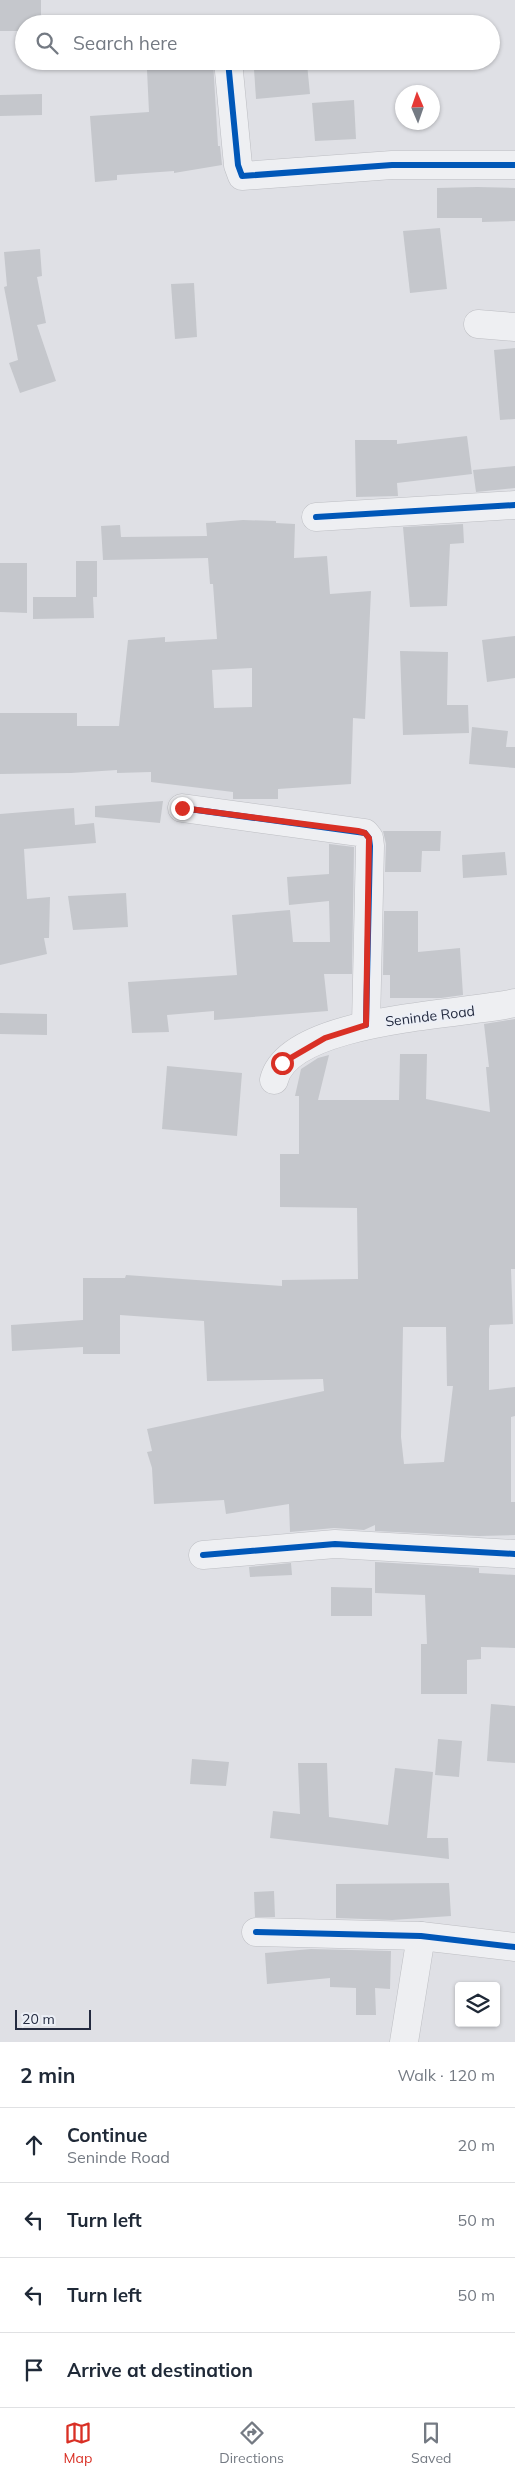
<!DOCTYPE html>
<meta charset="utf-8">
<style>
body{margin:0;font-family:Mulish,sans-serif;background:#f6f6f7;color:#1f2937}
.controls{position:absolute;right:15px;bottom:15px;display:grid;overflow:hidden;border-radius:5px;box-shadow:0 1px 4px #0004}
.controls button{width:45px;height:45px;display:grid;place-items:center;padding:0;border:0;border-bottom:1px solid #e0e1e3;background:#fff;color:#1f2937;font:25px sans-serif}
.compass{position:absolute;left:395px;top:85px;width:45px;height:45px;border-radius:50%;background:#fff;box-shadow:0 1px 4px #0004;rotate:358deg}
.scale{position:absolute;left:15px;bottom:12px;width:76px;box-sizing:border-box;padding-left:5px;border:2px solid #242b40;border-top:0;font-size:14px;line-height:18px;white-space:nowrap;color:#242b40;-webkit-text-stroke:4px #eceff6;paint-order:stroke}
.stop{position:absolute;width:15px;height:15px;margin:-11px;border:4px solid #d93025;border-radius:50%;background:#fff}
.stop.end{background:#d93025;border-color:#fff;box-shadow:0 1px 5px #0008}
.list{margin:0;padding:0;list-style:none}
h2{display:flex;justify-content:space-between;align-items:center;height:65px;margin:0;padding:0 20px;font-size:21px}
h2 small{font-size:16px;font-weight:400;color:#747a83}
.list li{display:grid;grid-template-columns:32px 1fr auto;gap:15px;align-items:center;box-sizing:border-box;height:75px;padding:0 20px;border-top:1px solid #e0e1e3}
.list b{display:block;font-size:19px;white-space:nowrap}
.list p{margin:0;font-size:16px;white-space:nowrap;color:#747a83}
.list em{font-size:16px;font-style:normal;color:#747a83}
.icon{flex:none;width:28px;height:28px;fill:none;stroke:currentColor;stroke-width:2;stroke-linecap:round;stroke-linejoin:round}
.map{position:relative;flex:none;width:515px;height:2042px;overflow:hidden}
.search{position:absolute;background:#fff;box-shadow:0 1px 4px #0004;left:15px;right:15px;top:15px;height:55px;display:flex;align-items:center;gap:12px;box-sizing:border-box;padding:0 18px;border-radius:28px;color:#747a83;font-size:19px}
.sheet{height:365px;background:#fff}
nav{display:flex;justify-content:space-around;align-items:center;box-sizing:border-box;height:70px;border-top:1px solid #e0e1e3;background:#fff;font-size:14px;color:#747a83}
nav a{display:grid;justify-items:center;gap:2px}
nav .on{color:#d93025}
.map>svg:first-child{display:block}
</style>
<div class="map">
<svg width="515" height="2042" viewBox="0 0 515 2042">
<rect width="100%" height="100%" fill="#dfe0e5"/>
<g fill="#c5c7cc" fill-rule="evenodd">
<polygon points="0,0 41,0 41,24 24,24 24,31 0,31"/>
<polygon points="176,61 213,61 218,146 220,146 222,165 174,173 174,171 117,175 117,180 95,182 90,116 149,112 147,70 176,69"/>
<polygon points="307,64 310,94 256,99 254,69"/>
<polygon points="42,94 42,115 0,116 0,95"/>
<polygon points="354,100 356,139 315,141 312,103"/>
<polygon points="477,187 515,188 515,221 482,222 482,218 437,218 437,188"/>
<polygon points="440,228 447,289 410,293 403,231"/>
<polygon points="40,249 42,276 37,277 46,323 37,325 56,381 20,393 9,363 18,360 4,287 7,286 4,252"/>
<polygon points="194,283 197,337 175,339 171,284"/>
<polygon points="515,348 515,419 500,420 494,350"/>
<polygon points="467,436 472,474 397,483 398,496 356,497 355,440 397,440 397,444"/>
<polygon points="515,466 515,488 476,492 473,470"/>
<path d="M243,520L276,521V523L295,524L294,558L327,556L330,594L371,591L365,719L353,718L351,784L278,789V799H233V792L151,782V772L117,773V770L71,773L0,774V713H77V726H119L128,640L165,637V642L217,639L213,584H210L208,558L103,560L101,526L120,525L121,537L207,536L206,523ZM252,668V707L214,708L212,670Z"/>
<polygon points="463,524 464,543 450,544 447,606 410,607 403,527"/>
<polygon points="76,561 97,561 97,597 93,597 94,618 33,619 33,597 76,597"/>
<polygon points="0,563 27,563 27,613 0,612"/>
<polygon points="515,636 515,678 487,682 482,640"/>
<polygon points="400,651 448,652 447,705 468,705 469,733 403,735"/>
<polygon points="472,727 508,731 506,747 515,747 515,768 469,764"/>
<polygon points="163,801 160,823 95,817 95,806"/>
<polygon points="74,808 75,825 94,823 96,843 24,849 27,899 50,897 49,938 44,938 47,954 0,965 0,814"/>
<polygon points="383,831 441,831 440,851 422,851 421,872 385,872 386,844"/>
<polygon points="329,844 354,847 352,974 324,974 328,1011 214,1020 214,1011 167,1015 169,1032 132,1033 128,982 237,975 232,915 290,910 293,942 330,942 329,901 289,905 287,877 329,874"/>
<polygon points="505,852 507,875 463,878 462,855"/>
<polygon points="126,893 128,927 73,930 68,896"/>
<polygon points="384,911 418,911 418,952 460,948 463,995 441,998 390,998 390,975 383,975"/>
<polygon points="0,1013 47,1014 47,1035 0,1034"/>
<path d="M515,1019V1269H511L513,1324L490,1325L489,1329V1390L515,1387V1416L511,1417V1502H515V1535L479,1536L375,1531V1525L364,1530L334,1528L290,1532L289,1504L226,1514L224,1500L154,1504L152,1468L147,1452L152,1451L147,1429L324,1391L323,1379L207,1381L204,1321L120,1315V1354H83V1347L12,1351L11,1325L83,1320V1278H125L126,1275L282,1286V1280L358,1279L357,1208L280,1207V1154H299V1096H295L301,1069L318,1058L329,1055L318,1100H399L400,1054H427L426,1099L490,1112L486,1067H489L484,1024ZM403,1327H446L447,1386H453L444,1462L404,1464L401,1437Z"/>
<polygon points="167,1066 242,1073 237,1136 162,1129"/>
<polygon points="375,1562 479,1568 479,1573 515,1575 515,1648 481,1647 481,1659 467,1660 467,1694 421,1694 421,1644 427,1644 425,1595 375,1593"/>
<polygon points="291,1563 292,1575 250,1577 249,1567"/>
<polygon points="331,1587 372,1588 372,1616 331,1616"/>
<polygon points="491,1704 515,1706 515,1763 487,1761"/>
<polygon points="438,1739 462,1741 459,1777 435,1775"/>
<polygon points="192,1759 229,1762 226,1786 190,1784"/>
<polygon points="298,1763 327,1763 329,1817 388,1825 395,1768 433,1772 427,1838 448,1838 449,1859 270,1838 273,1811 300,1814"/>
<polygon points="449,1883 451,1916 392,1920 336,1918 336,1884"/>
<polygon points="274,1891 275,1917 255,1917 254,1892"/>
<polygon points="311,1949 391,1951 390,1989 375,1988 376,2015 356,2015 356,1988 330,1987 330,1978 267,1984 265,1953"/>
</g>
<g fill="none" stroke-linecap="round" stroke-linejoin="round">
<defs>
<g id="street">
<polyline points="228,61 238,165 242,176 392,165 515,165"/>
<polyline points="478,324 515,327"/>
<polyline points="316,517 515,505"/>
<polyline points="182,808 365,833 369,838 370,846 366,1025"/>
<path d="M274,1080C289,1018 463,1015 515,1003"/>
<polyline points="203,1555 335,1544 515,1554"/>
<polyline points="256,1932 421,1936 515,1947"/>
<polyline points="404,2042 421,1936"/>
</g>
</defs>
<use href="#street" stroke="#bdbec3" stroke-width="29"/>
<use href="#street" stroke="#eeeff2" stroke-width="28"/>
<defs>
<g id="cycleway">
<polyline points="228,61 238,165 242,176 392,165 515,165"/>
<polyline points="316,517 515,505"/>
<polyline points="182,808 365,833 369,838 370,846 366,1025"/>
<polyline points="203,1555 335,1544 515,1554"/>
<polyline points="256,1932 421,1936 515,1947"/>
</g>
</defs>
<use href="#cycleway" stroke="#eceff6" stroke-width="9"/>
<use href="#cycleway" stroke="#0057b8" stroke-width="6"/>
</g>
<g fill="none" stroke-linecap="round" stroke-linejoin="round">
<polyline stroke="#d93025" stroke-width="6" points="182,808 358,831 365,833 369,838 366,1025 325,1038 282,1063"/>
</g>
<g text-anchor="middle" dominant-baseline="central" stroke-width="4" stroke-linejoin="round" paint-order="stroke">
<g font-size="14" fill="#242b40" stroke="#eceff6">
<text transform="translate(430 1016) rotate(-7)">Seninde Road</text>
</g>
</g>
</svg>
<div class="controls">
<button><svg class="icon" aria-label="layers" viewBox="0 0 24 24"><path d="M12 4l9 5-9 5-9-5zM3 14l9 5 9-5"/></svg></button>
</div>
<svg class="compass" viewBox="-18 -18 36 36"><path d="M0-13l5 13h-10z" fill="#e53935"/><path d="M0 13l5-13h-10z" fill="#747a83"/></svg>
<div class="scale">20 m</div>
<div class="stop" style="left:282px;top:1063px"></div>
<div class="stop end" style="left:182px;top:808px"></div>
<div class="search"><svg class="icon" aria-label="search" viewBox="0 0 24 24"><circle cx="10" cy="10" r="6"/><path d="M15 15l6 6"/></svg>Search here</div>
</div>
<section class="sheet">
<h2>2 min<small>Walk · 120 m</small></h2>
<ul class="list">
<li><svg class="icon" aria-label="ahead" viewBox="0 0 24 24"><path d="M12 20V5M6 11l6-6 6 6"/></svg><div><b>Continue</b><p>Seninde Road</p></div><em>20 m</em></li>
<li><svg class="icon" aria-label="left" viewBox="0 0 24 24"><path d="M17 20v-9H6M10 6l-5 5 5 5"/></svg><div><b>Turn left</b></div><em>50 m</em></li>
<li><svg class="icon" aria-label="left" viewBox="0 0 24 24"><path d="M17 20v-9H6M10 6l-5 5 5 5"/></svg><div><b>Turn left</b></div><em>50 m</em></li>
<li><svg class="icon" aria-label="arrive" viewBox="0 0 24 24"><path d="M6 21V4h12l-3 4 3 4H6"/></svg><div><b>Arrive at destination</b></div></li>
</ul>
</section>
<nav>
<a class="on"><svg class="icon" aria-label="map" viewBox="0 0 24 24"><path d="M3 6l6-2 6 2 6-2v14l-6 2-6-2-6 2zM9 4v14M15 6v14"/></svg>Map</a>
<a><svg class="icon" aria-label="directions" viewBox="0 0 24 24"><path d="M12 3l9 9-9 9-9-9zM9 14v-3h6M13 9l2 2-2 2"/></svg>Directions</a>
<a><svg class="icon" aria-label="saved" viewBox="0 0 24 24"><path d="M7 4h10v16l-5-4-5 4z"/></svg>Saved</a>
</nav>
